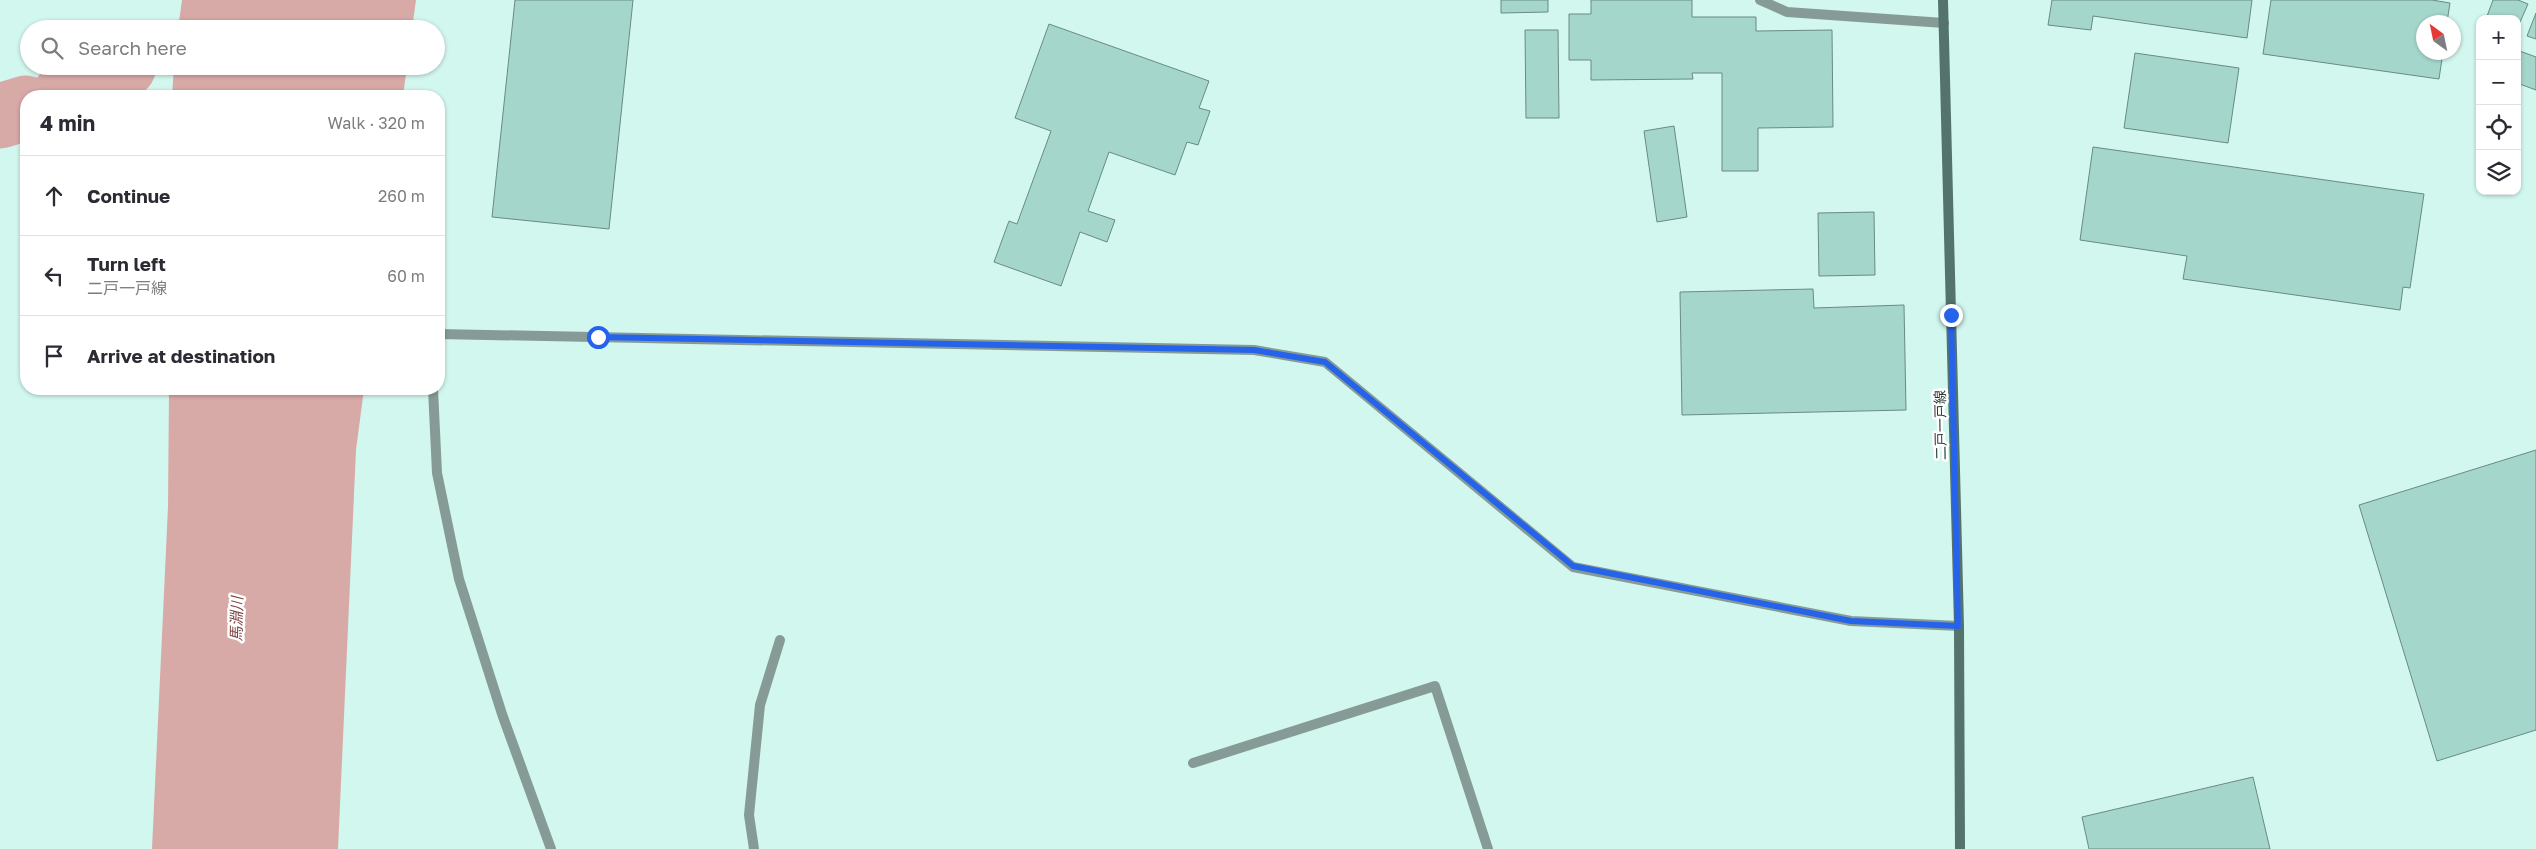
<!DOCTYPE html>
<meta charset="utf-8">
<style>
body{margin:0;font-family:"Golos Text","Noto Sans JP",sans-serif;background:#f2f2f3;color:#2b2b33}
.controls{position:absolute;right:15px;top:15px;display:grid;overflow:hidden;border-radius:10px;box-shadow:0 1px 4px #0004}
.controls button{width:45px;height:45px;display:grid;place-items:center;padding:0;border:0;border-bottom:1px solid #e1e1e2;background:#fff;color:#2b2b33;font:25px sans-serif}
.compass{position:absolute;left:2416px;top:15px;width:45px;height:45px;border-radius:50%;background:#fff;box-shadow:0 1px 4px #0004;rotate:327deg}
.stop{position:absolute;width:15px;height:15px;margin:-11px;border:4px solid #2563eb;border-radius:50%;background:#fff}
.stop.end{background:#2563eb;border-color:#fff;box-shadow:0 1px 5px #0008}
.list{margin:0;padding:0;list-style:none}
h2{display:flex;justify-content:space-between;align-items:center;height:65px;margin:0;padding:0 20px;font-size:21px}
h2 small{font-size:16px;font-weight:400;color:#7c7c81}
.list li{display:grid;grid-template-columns:32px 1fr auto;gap:15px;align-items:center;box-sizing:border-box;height:80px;padding:0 20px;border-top:1px solid #e1e1e2}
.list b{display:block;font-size:19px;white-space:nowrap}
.list p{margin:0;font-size:16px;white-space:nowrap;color:#7c7c81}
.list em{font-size:16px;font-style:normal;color:#7c7c81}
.icon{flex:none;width:28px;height:28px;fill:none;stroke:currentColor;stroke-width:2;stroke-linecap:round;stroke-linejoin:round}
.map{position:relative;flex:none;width:2536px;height:849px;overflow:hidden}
.search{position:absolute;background:#fff;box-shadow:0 1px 4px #0004;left:20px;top:20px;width:425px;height:55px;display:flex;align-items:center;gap:12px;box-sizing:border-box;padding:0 18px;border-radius:28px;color:#7c7c81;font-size:19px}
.panel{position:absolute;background:#fff;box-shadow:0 1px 4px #0004;left:20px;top:90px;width:425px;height:305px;border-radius:20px}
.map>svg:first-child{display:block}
</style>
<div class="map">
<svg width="2536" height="849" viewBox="0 0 2536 849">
<rect width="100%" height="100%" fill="#d2f7ef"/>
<g fill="#d7a9a7">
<polygon points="182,0 416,0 412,29 178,29"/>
<polygon points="174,66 407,66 403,96 172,96"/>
<polygon points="169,389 364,389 356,450 338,849 152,849 168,507"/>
</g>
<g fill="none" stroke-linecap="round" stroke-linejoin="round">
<g stroke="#d7a9a7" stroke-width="65">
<polyline points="64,96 91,88 124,66"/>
<polyline points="0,116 26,108"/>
</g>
</g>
<g fill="#a4d6cc" stroke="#688b83">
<polygon points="515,0 633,0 609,229 492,217"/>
<polygon points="1501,0 1548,0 1548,12 1501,13"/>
<polygon points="1591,0 1692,0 1692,17 1756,17 1756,31 1832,30 1833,127 1758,128 1758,171 1722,171 1722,73 1692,73 1693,79 1591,80 1591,60 1569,60 1569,14 1591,14"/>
<polygon points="2052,0 2252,0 2247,38 2093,16 2091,30 2048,25"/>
<polygon points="2271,0 2432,0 2450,3 2447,22 2424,22 2424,52 2443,52 2439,79 2263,54"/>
<polygon points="2493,0 2518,0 2528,4 2517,29 2517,19 2486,19"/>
<polygon points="2536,13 2536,39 2527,36"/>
<polygon points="1049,24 1209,81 1199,108 1210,111 1198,145 1187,142 1175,175 1109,152 1088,211 1115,220 1107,242 1080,232 1061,286 994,262 1009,221 1017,224 1051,131 1015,118"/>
<polygon points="1525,30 1558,30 1559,118 1526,118"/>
<polygon points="2517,50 2536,57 2536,90 2517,83"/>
<polygon points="2135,53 2239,68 2228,143 2124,128"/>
<polygon points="1674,126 1687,217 1657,222 1644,131"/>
<polygon points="2093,147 2424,194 2410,288 2403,287 2400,310 2183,279 2187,256 2080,240"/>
<polygon points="1874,212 1875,275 1819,276 1818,213"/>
<polygon points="1813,289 1814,308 1904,305 1906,410 1682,415 1680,292"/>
<polygon points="2536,450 2536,730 2437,761 2359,505"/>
<polygon points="2253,777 2270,849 2089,849 2082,817"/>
</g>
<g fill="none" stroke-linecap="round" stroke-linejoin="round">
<g stroke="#869b96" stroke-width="10">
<polyline points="1760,0 1787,12 1944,23"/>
<polyline points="439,336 439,334 1254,350 1325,362 1573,567 1851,621 1959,626"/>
<polyline points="433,389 437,473 459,579 502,714 551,849"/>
<polyline points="1193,763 1435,686 1488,849"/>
<polyline points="754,849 749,815 760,705 780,640"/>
</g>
<polyline stroke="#55736d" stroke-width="10" points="1943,0 1959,626 1960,849"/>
</g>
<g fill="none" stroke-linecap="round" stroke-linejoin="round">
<polyline stroke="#2563eb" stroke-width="6" points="598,337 1254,350 1325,362 1573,566 1851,621 1958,626 1951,315"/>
</g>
<g text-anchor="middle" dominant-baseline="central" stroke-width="5" stroke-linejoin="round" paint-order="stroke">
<g font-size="14" fill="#2a3936" stroke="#fff">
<text transform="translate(1940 425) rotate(-91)">二戸一戸線</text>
</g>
<g font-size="15" font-style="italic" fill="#7b3f3e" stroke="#fff">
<text transform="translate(236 619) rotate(-89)">馬淵川</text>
</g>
</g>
</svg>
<div class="controls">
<button>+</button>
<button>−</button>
<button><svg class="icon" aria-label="locate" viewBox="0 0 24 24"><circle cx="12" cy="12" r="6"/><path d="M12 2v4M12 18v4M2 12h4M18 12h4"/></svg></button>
<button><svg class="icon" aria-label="layers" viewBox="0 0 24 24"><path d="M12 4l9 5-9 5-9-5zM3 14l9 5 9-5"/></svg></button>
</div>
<svg class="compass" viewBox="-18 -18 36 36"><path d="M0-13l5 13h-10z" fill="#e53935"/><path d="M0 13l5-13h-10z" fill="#7c7c81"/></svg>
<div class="stop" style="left:598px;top:337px"></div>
<div class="stop end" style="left:1951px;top:315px"></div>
<div class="search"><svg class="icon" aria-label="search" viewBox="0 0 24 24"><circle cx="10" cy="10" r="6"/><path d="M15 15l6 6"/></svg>Search here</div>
<section class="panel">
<h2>4 min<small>Walk · 320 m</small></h2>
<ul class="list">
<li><svg class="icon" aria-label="ahead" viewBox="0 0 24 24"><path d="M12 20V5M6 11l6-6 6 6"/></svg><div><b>Continue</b></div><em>260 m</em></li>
<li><svg class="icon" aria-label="left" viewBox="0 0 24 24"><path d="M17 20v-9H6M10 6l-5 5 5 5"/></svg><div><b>Turn left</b><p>二戸一戸線</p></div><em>60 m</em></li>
<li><svg class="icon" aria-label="arrive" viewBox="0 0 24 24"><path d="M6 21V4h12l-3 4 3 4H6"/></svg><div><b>Arrive at destination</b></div></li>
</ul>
</section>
</div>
